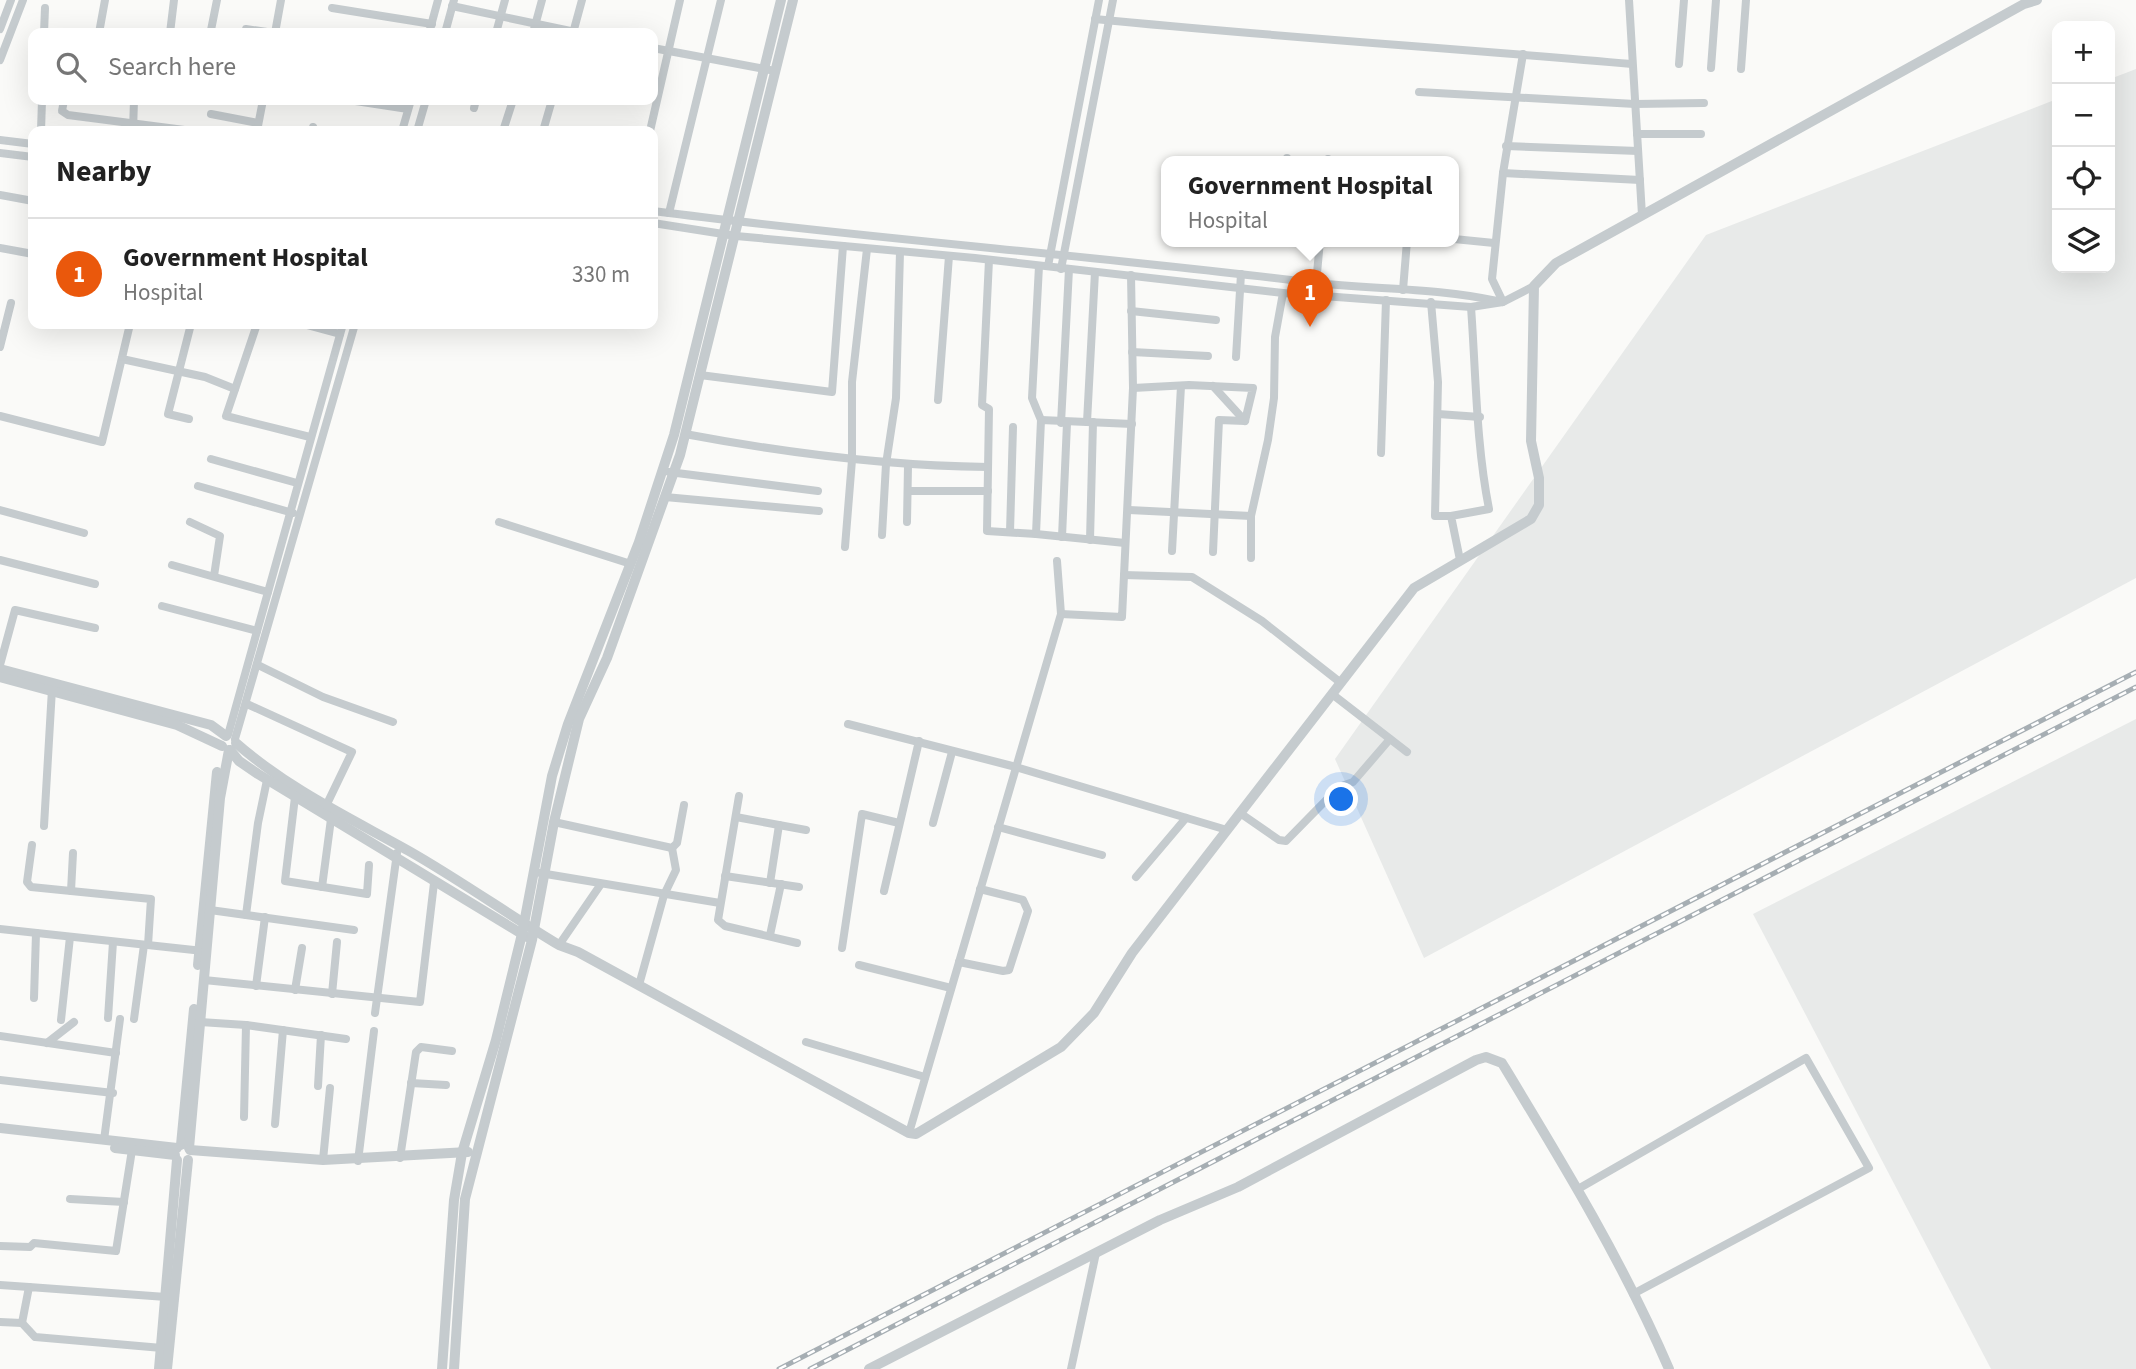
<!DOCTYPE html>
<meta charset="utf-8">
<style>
body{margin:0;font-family:"Source Sans 3",sans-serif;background:#f2f2f2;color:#222}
.controls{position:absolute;right:21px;top:21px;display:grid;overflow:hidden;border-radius:14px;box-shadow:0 7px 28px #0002}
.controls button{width:63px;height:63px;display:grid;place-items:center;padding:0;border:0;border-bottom:2px solid #e0e0e0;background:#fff;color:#222;font:35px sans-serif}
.you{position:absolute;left:1342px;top:800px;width:24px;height:24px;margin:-18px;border:5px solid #fff;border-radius:50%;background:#1a73e8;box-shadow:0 0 0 10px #1a73e833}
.badge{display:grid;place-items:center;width:46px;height:46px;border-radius:50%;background:#ea580c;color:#fff;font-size:23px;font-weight:700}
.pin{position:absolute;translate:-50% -58px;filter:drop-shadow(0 2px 4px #0008)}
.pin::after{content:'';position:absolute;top:37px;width:24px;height:21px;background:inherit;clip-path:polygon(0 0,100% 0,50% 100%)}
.popup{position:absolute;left:1161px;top:156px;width:298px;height:91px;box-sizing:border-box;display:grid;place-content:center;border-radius:14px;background:#fff;filter:drop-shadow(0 2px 5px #0005);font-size:23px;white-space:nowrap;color:#767676}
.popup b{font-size:26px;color:#222}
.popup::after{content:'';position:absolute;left:50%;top:100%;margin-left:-14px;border:14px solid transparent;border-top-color:#fff}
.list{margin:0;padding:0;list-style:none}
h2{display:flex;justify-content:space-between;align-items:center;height:91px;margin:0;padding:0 28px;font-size:30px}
h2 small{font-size:23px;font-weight:400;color:#767676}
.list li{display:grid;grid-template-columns:46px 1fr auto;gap:21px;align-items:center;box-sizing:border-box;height:112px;padding:0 28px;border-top:2px solid #e0e0e0}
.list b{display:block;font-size:26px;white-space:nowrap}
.list p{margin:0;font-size:23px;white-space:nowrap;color:#767676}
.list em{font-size:23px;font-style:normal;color:#767676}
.icon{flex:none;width:38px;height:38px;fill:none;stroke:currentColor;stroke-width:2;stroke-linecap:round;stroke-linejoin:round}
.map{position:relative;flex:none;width:2136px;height:1369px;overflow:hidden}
.search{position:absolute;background:#fff;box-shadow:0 7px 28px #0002;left:28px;top:28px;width:630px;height:77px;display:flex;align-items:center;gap:18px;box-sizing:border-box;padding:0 24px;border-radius:14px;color:#767676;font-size:26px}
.panel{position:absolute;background:#fff;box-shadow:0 7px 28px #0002;left:28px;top:126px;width:630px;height:203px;border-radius:14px}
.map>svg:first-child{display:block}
</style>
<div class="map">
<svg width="2136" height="1369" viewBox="0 0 2136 1369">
<rect width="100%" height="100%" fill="#fafaf8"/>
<g fill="#e8eae9">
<polygon points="2136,69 2136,578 1424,958 1335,759 1706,235 2057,99 2057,268 2110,268 2110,79"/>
<polygon points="2136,719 2136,1369 1991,1369 1753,914"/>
</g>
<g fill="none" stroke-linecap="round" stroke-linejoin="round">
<g stroke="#c5cbce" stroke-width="8">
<polyline points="1629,0 1642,215"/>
<polyline points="452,6 580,33"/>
<polyline points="332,8 432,24"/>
<path d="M1095,19C1274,37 1453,48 1632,64"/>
<polyline points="0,29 11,0"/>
<polyline points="246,29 274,33"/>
<polyline points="211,30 217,0"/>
<polyline points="44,33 45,8"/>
<polyline points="99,33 105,0"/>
<polyline points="170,33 174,0"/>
<polyline points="275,33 281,0"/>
<polyline points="429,33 438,0"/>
<polyline points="445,33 454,0"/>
<polyline points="496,33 505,0"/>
<polyline points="533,33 542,0"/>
<polyline points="573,33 582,0"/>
<polyline points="653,48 775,71"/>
<polyline points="1523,54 1503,173 1640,180"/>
<polyline points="0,60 23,0"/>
<polyline points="1679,64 1684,0"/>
<polyline points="1711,68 1716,0"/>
<polyline points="1741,69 1746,0"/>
<polyline points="1419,92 1635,104 1704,103"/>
<polyline points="64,100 62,111 68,115 192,131"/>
<polyline points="349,100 408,109"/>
<polyline points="474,108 476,100"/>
<polyline points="211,114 258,123"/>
<polyline points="41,131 42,100"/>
<polyline points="133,131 134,100"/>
<polyline points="257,131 263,100"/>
<polyline points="312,131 313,127"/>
<polyline points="402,131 411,100"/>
<polyline points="417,131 426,100"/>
<polyline points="503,131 513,100"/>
<polyline points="543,131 552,100"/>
<polyline points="650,131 680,0"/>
<polyline points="1637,134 1701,134"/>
<polyline points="0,140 33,144"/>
<polyline points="1506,146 1638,151"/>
<polyline points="0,153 33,157"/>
<polyline points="1287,161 1287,158"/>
<polyline points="1328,161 1328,159"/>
<polyline points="1503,173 1492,279 1503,302"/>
<polyline points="0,195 33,201"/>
<path d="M653,211C870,239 1089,255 1307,282C1370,290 1435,287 1497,301"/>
<polyline points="669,213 721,0"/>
<polyline points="653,223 736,236 975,258 1283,293 1471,307 1503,302 1534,286"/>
<polyline points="1454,239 1494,243"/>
<polyline points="0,248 33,254"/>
<polyline points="989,260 982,405 989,409 987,531 1036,534 1041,420 1132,424"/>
<polyline points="1039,266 1032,398 1041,420"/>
<polyline points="1048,266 1099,0"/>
<polyline points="1061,269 1113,0"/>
<polyline points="1316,284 1320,241"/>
<polyline points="1403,290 1407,241"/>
<polyline points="1431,302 1438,382 1435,516 1451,516"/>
<polyline points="1131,311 1216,320"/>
<polyline points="257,324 226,416 310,437"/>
<polyline points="303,324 340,334"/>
<polyline points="0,347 11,303"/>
<polyline points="1132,352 1208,356"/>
<polyline points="1236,357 1241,274"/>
<polyline points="122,359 205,377 235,389"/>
<polyline points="700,375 832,392 843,246"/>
<polyline points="1213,386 1245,421"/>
<polyline points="1133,388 1189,385 1253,388 1245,421 1219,420 1213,552"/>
<polyline points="938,400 949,256"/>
<polyline points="1438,414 1480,417"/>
<polyline points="0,416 102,442 130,324"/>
<polyline points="189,419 168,414 191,324"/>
<polyline points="1087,422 1095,272"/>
<polyline points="1061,423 1069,269"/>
<path d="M685,434C786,453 886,466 988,467"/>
<polyline points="1381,453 1386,300"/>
<polyline points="211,459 297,483"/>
<polyline points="669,472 818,491"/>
<polyline points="198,486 293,513"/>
<polyline points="908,491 988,491"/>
<polyline points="665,497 819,511"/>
<polyline points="0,510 84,533"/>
<polyline points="1129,510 1251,516"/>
<polyline points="190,522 220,536 214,576"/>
<polyline points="499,522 631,564"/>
<polyline points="907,522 908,466"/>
<polyline points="1010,532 1013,427"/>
<polyline points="1036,534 1125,543"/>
<polyline points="882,535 886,464 896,398 900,252"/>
<polyline points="1062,537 1067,423"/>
<polyline points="1090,540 1093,422"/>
<polyline points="845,547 852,460 852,382 867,249"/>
<polyline points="1172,551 1181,386"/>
<polyline points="1251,558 1251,516 1268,440 1274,398 1275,337 1283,293"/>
<polyline points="0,560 95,584"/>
<path d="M1460,560L1451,516L1489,509C1476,443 1476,375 1471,307"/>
<polyline points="172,565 268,592"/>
<polyline points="1124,575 1192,577 1262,621 1341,683"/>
<polyline points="162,606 257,631"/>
<polyline points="1061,614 1122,617 1133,388 1131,275"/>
<polyline points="0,665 15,610 95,628"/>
<polyline points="258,665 323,697 393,722"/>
<polyline points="1332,694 1407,752"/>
<polyline points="247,704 352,752 326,806"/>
<polyline points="848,724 1016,767 1227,830"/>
<polyline points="228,735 343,324"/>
<polyline points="235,739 355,324"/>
<polyline points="739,796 718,920 725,926 797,943"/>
<polyline points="295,797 285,881 367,894 369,865"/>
<polyline points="1240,813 1279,840 1286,841 1339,787 1353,782 1390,739"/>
<polyline points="736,817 806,830"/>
<polyline points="554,822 672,848 677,843 684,805"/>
<polyline points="933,823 952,752"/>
<polyline points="44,826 52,689"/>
<polyline points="998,827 1102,855"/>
<polyline points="32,845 27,882 31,887 151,899 148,945"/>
<polyline points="540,873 720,903"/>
<polyline points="725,876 799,887"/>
<polyline points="1136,877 1186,818"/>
<polyline points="770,883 779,825"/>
<polyline points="322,887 331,819"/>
<polyline points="71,891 73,853"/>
<polyline points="884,891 919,741"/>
<polyline points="210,910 354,930"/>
<polyline points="246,915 258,823 267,780"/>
<polyline points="0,929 203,951"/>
<polyline points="770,935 781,884"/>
<polyline points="559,945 601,884"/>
<polyline points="842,948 862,814 899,823"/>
<polyline points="959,962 1003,971 1009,970 1028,911 1023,900 980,889"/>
<polyline points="859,965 951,988"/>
<polyline points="204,980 420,1002 434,883"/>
<polyline points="639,985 664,895 676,870 672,848"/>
<polyline points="256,986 265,917"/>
<polyline points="295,990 302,948"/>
<polyline points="332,994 337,942"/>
<polyline points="34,998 36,933"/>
<polyline points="375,1013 397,853"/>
<polyline points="108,1018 113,942"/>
<polyline points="134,1019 144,945"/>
<polyline points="61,1020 70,937"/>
<polyline points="200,1022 246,1025 346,1039"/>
<polyline points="0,1036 116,1053"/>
<polyline points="806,1042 925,1077"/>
<polyline points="47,1043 74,1022"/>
<polyline points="0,1080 113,1093"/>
<polyline points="411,1083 446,1085"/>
<polyline points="318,1086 321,1035"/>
<polyline points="244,1117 246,1025"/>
<polyline points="275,1124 283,1030"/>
<polyline points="909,1133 1061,614 1057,561"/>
<polyline points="104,1140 120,1019"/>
<polyline points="400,1158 416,1052 421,1047 452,1051"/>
<polyline points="323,1160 330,1088"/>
<polyline points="358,1161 374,1031"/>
<polyline points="1578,1189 1806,1058 1869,1168 1633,1294"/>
<polyline points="70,1199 124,1202"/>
<polyline points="0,1246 30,1247 34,1243 116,1251 132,1150"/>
<polyline points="0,1285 29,1287"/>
<polyline points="0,1322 22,1323 29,1287 166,1297"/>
<polyline points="22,1323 35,1337 162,1348"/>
<polyline points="1071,1369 1096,1253"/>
</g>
<g stroke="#c5cbce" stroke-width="10">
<polyline points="0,669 211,725 226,736"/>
<polyline points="0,677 177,725 222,746"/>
<path d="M236,743C287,788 350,818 409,851C460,880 509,915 559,945L578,952L909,1133L916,1134L1061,1047L1094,1013L1132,953L1414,588L1531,519L1539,505V478L1531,441L1534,286L1556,263L2024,4L2037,0"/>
<polyline points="230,750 239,761 258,774 527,937"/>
<polyline points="198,965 217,772"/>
<polyline points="0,1128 177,1148"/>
<polyline points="181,1145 194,1009"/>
<polyline points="115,1148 175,1155"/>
<polyline points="189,1148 220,798 229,750"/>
<polyline points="190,1150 323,1160 468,1152"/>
<polyline points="159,1369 177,1160"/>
<polyline points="167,1369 188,1160"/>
<polyline points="442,1369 454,1200 462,1153 496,1040 522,934 552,776 568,724 639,542 674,435 781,0"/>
<polyline points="454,1369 465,1199 532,940 554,822 579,719 607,658 680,455 793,0"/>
<path d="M869,1369L1160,1220L1238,1187L1476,1060L1486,1057L1502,1063C1562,1162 1623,1262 1669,1369"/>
</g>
<defs>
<g id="rail">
<polyline points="779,1369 2136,672"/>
<polyline points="810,1369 2136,687"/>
</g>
</defs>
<use href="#rail" stroke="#a6aeb3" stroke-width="5"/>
<use href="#rail" stroke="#fff" stroke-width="2.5" stroke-dasharray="8" stroke-linecap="butt"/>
</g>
</svg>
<div class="controls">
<button>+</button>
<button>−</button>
<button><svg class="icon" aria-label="locate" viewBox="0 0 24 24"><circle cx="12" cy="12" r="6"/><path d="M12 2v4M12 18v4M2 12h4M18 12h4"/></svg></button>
<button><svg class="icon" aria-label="layers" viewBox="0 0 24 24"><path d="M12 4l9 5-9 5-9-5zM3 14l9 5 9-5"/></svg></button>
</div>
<div class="you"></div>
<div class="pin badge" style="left:1310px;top:327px">1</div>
<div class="popup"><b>Government Hospital</b>Hospital</div>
<div class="search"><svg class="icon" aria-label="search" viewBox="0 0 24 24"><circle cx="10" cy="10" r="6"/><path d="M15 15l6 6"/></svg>Search here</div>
<section class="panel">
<h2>Nearby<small></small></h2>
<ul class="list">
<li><span class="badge">1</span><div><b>Government Hospital</b><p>Hospital</p></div><em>330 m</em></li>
</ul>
</section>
</div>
